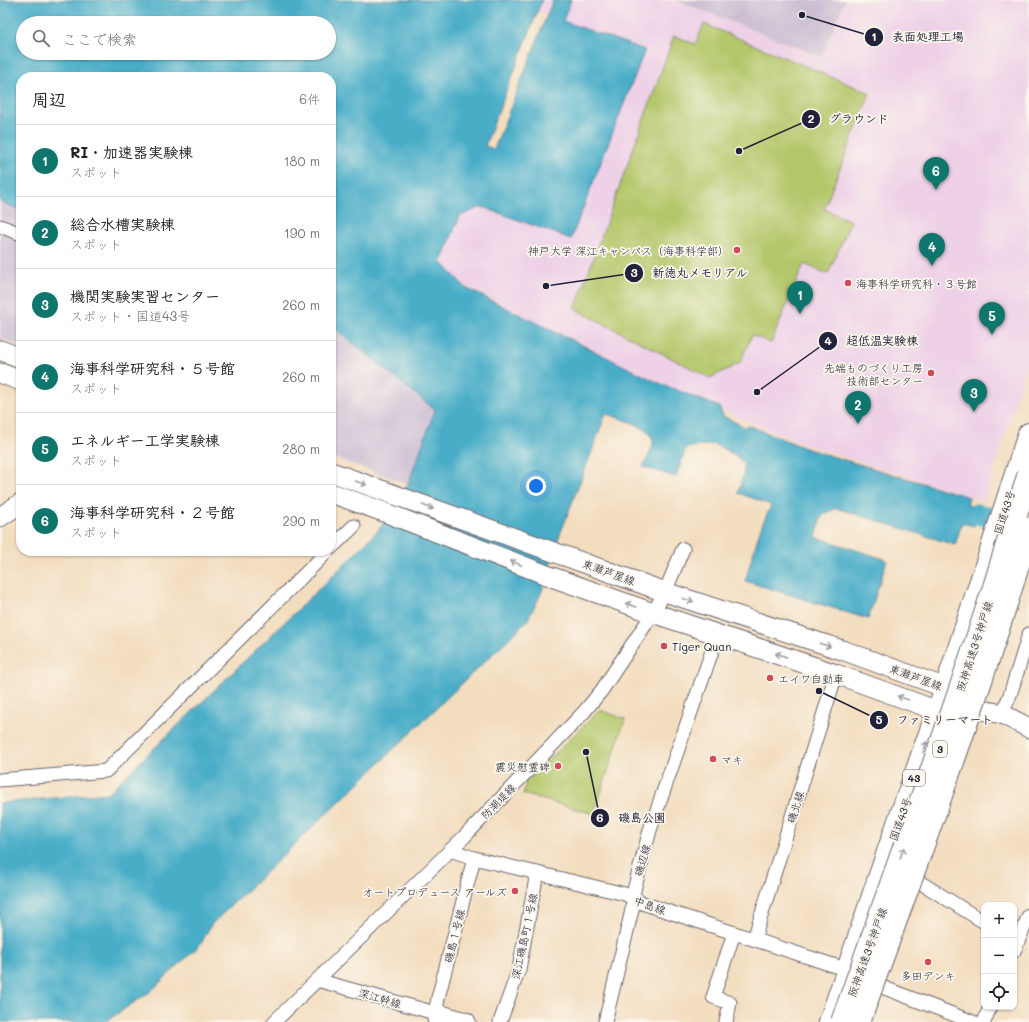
<!DOCTYPE html>
<html lang="ja">
<meta charset="utf-8">
<style>
body{margin:0;font-family:Mali,"Klee One",sans-serif;background:#f6f6f6;color:#202124}
.controls{position:absolute;right:12px;bottom:12px;display:grid;overflow:hidden;border-radius:8px;box-shadow:0 1px 3px #0004}
.controls button{width:36px;height:36px;display:grid;place-items:center;padding:0;border:0;border-bottom:1px solid #e0e0e0;background:#fff;color:#202124;font:20px sans-serif}
.you{position:absolute;left:536px;top:486px;width:14px;height:14px;margin:-10px;border:3px solid #fff;border-radius:50%;background:#1a73e8;box-shadow:0 0 0 6px #1a73e833}
.badge{display:grid;place-items:center;width:26px;height:26px;border-radius:50%;background:#0f766e;color:#fff;font-size:13px;font-weight:700}
.pin{position:absolute;translate:-50% -33px;filter:drop-shadow(0 1px 2px #0008)}
.pin::after{content:'';position:absolute;top:21px;width:14px;height:12px;background:inherit;clip-path:polygon(0 0,100% 0,50% 100%)}
.list{margin:0;padding:0;list-style:none}
h2{display:flex;justify-content:space-between;align-items:center;height:52px;margin:0;padding:0 16px;font-size:17px}
h2 small{font-size:13px;font-weight:400;color:#757577}
.list li{display:grid;grid-template-columns:26px 1fr auto;gap:12px;align-items:center;box-sizing:border-box;height:72px;padding:0 16px;border-top:1px solid #e0e0e0}
.list b{display:block;font-size:15px;white-space:nowrap}
.list p{margin:0;font-size:13px;white-space:nowrap;color:#757577}
.list em{font-size:13px;font-style:normal;color:#757577}
.icon{flex:none;width:22px;height:22px;fill:none;stroke:currentColor;stroke-width:2;stroke-linecap:round;stroke-linejoin:round}
.map{position:relative;flex:none;width:1029px;height:1022px;overflow:hidden}
.search{position:absolute;background:#fff;box-shadow:0 1px 3px #0004;left:16px;top:16px;width:320px;height:44px;display:flex;align-items:center;gap:10px;box-sizing:border-box;padding:0 14px;border-radius:22px;color:#757577;font-size:15px}
.panel{position:absolute;background:#fff;box-shadow:0 1px 3px #0004;left:16px;top:72px;width:320px;height:484px;border-radius:16px}
.map>svg:first-child{display:block}
</style>
<div class="map">
<svg width="1029" height="1022" viewBox="0 0 1029 1022">
<rect width="100%" height="100%" fill="#fbf7ec"/>
<filter id="ink" filterUnits="userSpaceOnUse"><feTurbulence type="fractalNoise" baseFrequency=".025" numOctaves="2"/><feDisplacementMap in="SourceGraphic" scale="8" xChannelSelector="R" yChannelSelector="G"/><feConvolveMatrix kernelMatrix="1 2 1 2 8 2 1 2 1" color-interpolation-filters="sRGB"/></filter>
<filter id="wash" filterUnits="userSpaceOnUse"><feTurbulence type="fractalNoise" baseFrequency=".012" numOctaves="4" result="noise"/><feDisplacementMap in="SourceGraphic" scale="16" xChannelSelector="R" yChannelSelector="G"/><feGaussianBlur stdDeviation="0.9" result="paint"/><feColorMatrix in="noise" values="0 0 0 0 0 0 0 0 0 0 0 0 0 0 0 0 0 1.4 0 .05"/><feComposite in="paint" operator="in"/></filter>
<g filter="url(#wash)">
<rect width="100%" height="100%" fill="#f3ddbf"/>
<polygon fill="#eed0e7" points="541,0 676,0 822,58 846,0 1029,0 1029,358 984,501 807,445 688,397 466,287 440,261 458,216 479,207 568,238 642,51 537,11"/>
<g fill="#ccbed3">
<polygon points="676,0 845,0 822,57"/>
<polygon points="0,202 21,210 21,346 0,339"/>
<polygon points="331,325 435,410 408,484 331,457"/>
</g>
<g fill="#b4c76b" stroke="#6b7453">
<polygon points="704,24 870,93 824,209 851,221 828,274 804,264 771,343 752,335 740,363 710,378 575,309 674,36 695,44"/>
<polygon points="600,710 625,719 594,814 523,794 526,782"/>
</g>
<path fill="#48adc8" stroke="#356882" fill-rule="evenodd" d="M0,0H542L485,146L494,149L553,0H571L563,21L645,50L571,239L482,207L460,216L441,262L466,288L657,382L719,407L723,416L745,427L747,425L808,449L969,497L967,505L979,508L974,526L962,523L955,545L836,508L822,516L816,537L887,560L868,619L745,581L760,530L771,505L738,493L744,472V465L737,456L714,444L686,448L676,477L643,467C646,460 654,448 653,441C650,425 618,418 606,414L559,537L541,594L527,621L211,925L201,944L151,991L105,1022H0V803L108,793L353,556L380,528L408,484L435,410L331,325V77H21V210L0,202ZM23,23H329V53H23Z"/>
<g fill="none" stroke-linecap="round" stroke-linejoin="round">
<polyline stroke="#48adc8" stroke-width="21" points="977,514 1017,525"/>
</g>
</g>
<g filter="url(#ink)">
<g fill="none" stroke-linecap="round" stroke-linejoin="round">
<defs>
<g id="street">
<polyline points="0,226 21,234"/>
<polyline points="331,548 354,526"/>
<polyline points="1002,714 1010,695 1029,634"/>
<polyline points="0,780 106,771 328,551"/>
<polyline points="450,850 474,858 625,894 642,903 848,970"/>
<polyline points="918,881 984,922"/>
<polyline points="754,939 836,674"/>
<polyline points="1014,951 1029,915"/>
<polyline points="317,980 435,1013"/>
<polyline points="882,987 973,1022"/>
<polyline points="434,1020 438,998 474,858"/>
<polyline points="274,1022 464,837 584,712 602,690 653,613 665,592 683,549"/>
<polyline points="500,1022 519,969 537,873"/>
<polyline points="605,1022 632,910 634,890 650,830 718,634"/>
<polyline points="726,1022 730,1003 713,997 734,933"/>
<polyline points="984,1022 990,1007"/>
</g>
<g id="secondary">
<polyline points="0,350 21,358"/>
<polyline points="0,373 21,381"/>
<polyline points="331,472 665,592 845,651 946,688 959,695"/>
<polyline points="331,493 384,512 552,577 653,613 836,674 938,711 982,710 1002,714 1029,728"/>
<polyline points="0,517 21,503"/>
<polyline points="435,1013 466,1022"/>
</g>
<polyline id="highway" points="830,1022 890,846 946,688 1029,434"/>
</defs>
<use href="#street" stroke="#6b6369" stroke-width="15"/>
<use href="#secondary" stroke="#6b6369" stroke-width="21"/>
<use href="#highway" stroke="#6b6369" stroke-width="24"/>
<use href="#street" stroke="#fff" stroke-width="13"/>
<use href="#secondary" stroke="#fff" stroke-width="19"/>
<use href="#highway" stroke="#fff" stroke-width="22"/>
<defs>
<g id="highway-bridge">
<polyline points="842,1022 956,701 994,587 1029,473"/>
<path d="M859,1022C918,858 980,696 1029,529"/>
</g>
</defs>
<use href="#highway-bridge" stroke="#6b6369" stroke-width="24" stroke-linecap="butt"/>
<use href="#highway-bridge" stroke="#fff" stroke-width="22"/>
</g>
<defs><path id="oneway-shaft" d="M-6 0H5M1.5-3L5.5 0L1.5 3" fill="none" stroke-width="1.6" stroke-linecap="round" stroke-linejoin="round"/></defs>
<g stroke="#9c9ca7">
<use href="#oneway-shaft" transform="translate(361 483) rotate(20)"/>
<use href="#oneway-shaft" transform="translate(428 507) rotate(20)"/>
<use href="#oneway-shaft" transform="translate(516 563) rotate(-159)"/>
<use href="#oneway-shaft" transform="translate(688 600) rotate(18)"/>
<use href="#oneway-shaft" transform="translate(631 605) rotate(-161)"/>
<use href="#oneway-shaft" transform="translate(825 645) rotate(18)"/>
<use href="#oneway-shaft" transform="translate(781 655) rotate(-161)"/>
<use href="#oneway-shaft" transform="translate(903 698) rotate(-160)"/>
<use href="#oneway-shaft" transform="translate(925 747) rotate(-70)"/>
<use href="#oneway-shaft" transform="translate(902 853) rotate(-70)"/>
</g>
</g>
<g fill="#d1495b" stroke="#fbf7ec" stroke-width="1.5">
<circle cx="737" cy="250" r="4"/>
<circle cx="848" cy="283" r="4"/>
<circle cx="931" cy="373" r="4"/>
<circle cx="664" cy="646" r="4"/>
<circle cx="770" cy="678" r="4"/>
<circle cx="713" cy="759" r="4"/>
<circle cx="558" cy="766" r="4"/>
<circle cx="515" cy="891" r="4"/>
<circle cx="928" cy="962" r="4"/>
</g>
<g text-anchor="middle" dominant-baseline="central" stroke-width="3.5" stroke-linejoin="round" paint-order="stroke">
<g fill="#fbf7ec" stroke="#636270" stroke-width="1">
<rect x="933" y="741" width="14" height="16" rx="3"/>
<rect x="903" y="770" width="22" height="16" rx="3"/>
</g>
<g font-size="10" font-weight="bold" fill="#22223b">
<text x="940" y="749">3</text>
<text x="914" y="778">43</text>
</g>
<g font-size="11" fill="#22223b" stroke="#fbf7ec" text-anchor="end">
<text x="729" y="250">神戸大学 深江キャンパス（海事科学部）</text>
<text x="856" y="283" text-anchor="start">海事科学研究科・３号館</text>
<text x="923" y="367">先端ものづくり工房<tspan x="923" dy="13">技術部センター</tspan></text>
<text x="672" y="646" text-anchor="start">Tiger Quan</text>
<text x="778" y="678" text-anchor="start">エイワ自動車</text>
<text x="721" y="759" text-anchor="start">マキ</text>
<text x="550" y="766">震災慰霊碑</text>
<text x="507" y="891">オートプロデュース アールズ</text>
<text x="928" y="975" text-anchor="middle">多田デンキ</text>
</g>
<g font-size="11" fill="#22223b" stroke="#fbf7ec">
<text transform="translate(1004 512) rotate(-72)">国道43号</text>
<text transform="translate(609 572) rotate(20)">東灘芦屋線</text>
<text transform="translate(974 646) rotate(-72)">阪神高速3号神戸線</text>
<text transform="translate(916 677) rotate(20)">東灘芦屋線</text>
<text transform="translate(498 801) rotate(-46)">防潮堤線</text>
<text transform="translate(795 807) rotate(-73)">磯北線</text>
<text transform="translate(900 819) rotate(-70)">国道43号</text>
<text transform="translate(642 860) rotate(-74)">磯辺線</text>
<text transform="translate(650 905) rotate(20)">中島線</text>
<text transform="translate(454 936) rotate(-76)">磯島１号線</text>
<text transform="translate(524 936) rotate(-78)">深江磯島町１号線</text>
<text transform="translate(867 952) rotate(-70)">阪神高速3号神戸線</text>
<text transform="translate(380 998) rotate(16)">深江幹線</text>
</g>
</g>
<path fill="none" stroke="#22223b" stroke-width="1.5" d="M802 15L874 37M739 151L811 119M546 286L634 273M757 392L828 341M819 691L879 720M586 752L600 818"/>
<g fill="#22223b" stroke="#fbf7ec" stroke-width="1.5">
<circle cx="802" cy="15" r="4"/>
<circle cx="739" cy="151" r="4"/>
<circle cx="546" cy="286" r="4"/>
<circle cx="757" cy="392" r="4"/>
<circle cx="819" cy="691" r="4"/>
<circle cx="586" cy="752" r="4"/>
<circle cx="874" cy="37" r="10"/>
<circle cx="811" cy="119" r="10"/>
<circle cx="634" cy="273" r="10"/>
<circle cx="828" cy="341" r="10"/>
<circle cx="879" cy="720" r="10"/>
<circle cx="600" cy="818" r="10"/>
</g>
<g font-size="12" text-anchor="middle" font-weight="bold" fill="#fff">
<text x="874" y="41">1</text>
<text x="811" y="123">2</text>
<text x="634" y="277">3</text>
<text x="828" y="345">4</text>
<text x="879" y="724">5</text>
<text x="600" y="822">6</text>
</g>
<g font-size="12" text-anchor="middle" font-weight="bold" fill="#22223b" stroke="#fbf7ec" stroke-width="3.5" stroke-linejoin="round" paint-order="stroke">
<text x="928" y="41">表面処理工場</text>
<text x="859" y="123">グラウンド</text>
<text x="700" y="277">新徳丸メモリアル</text>
<text x="882" y="345">超低温実験棟</text>
<text x="945" y="724">ファミリーマート</text>
<text x="642" y="822">磯島公園</text>
</g>
</svg>
<div class="controls">
<button>+</button>
<button>−</button>
<button><svg class="icon" aria-label="locate" viewBox="0 0 24 24"><circle cx="12" cy="12" r="6"/><path d="M12 2v4M12 18v4M2 12h4M18 12h4"/></svg></button>
</div>
<div class="you"></div>
<div class="pin badge" style="left:800px;top:314px">1</div>
<div class="pin badge" style="left:858px;top:424px">2</div>
<div class="pin badge" style="left:974px;top:412px">3</div>
<div class="pin badge" style="left:932px;top:266px">4</div>
<div class="pin badge" style="left:992px;top:335px">5</div>
<div class="pin badge" style="left:936px;top:190px">6</div>
<div class="search"><svg class="icon" aria-label="search" viewBox="0 0 24 24"><circle cx="10" cy="10" r="6"/><path d="M15 15l6 6"/></svg>ここで検索</div>
<section class="panel">
<h2>周辺<small>6件</small></h2>
<ul class="list">
<li><span class="badge">1</span><div><b>RI・加速器実験棟</b><p>スポット</p></div><em>180 m</em></li>
<li><span class="badge">2</span><div><b>総合水槽実験棟</b><p>スポット</p></div><em>190 m</em></li>
<li><span class="badge">3</span><div><b>機関実験実習センター</b><p>スポット · 国道43号</p></div><em>260 m</em></li>
<li><span class="badge">4</span><div><b>海事科学研究科・５号館</b><p>スポット</p></div><em>260 m</em></li>
<li><span class="badge">5</span><div><b>エネルギー工学実験棟</b><p>スポット</p></div><em>280 m</em></li>
<li><span class="badge">6</span><div><b>海事科学研究科・２号館</b><p>スポット</p></div><em>290 m</em></li>
</ul>
</section>
</div>
